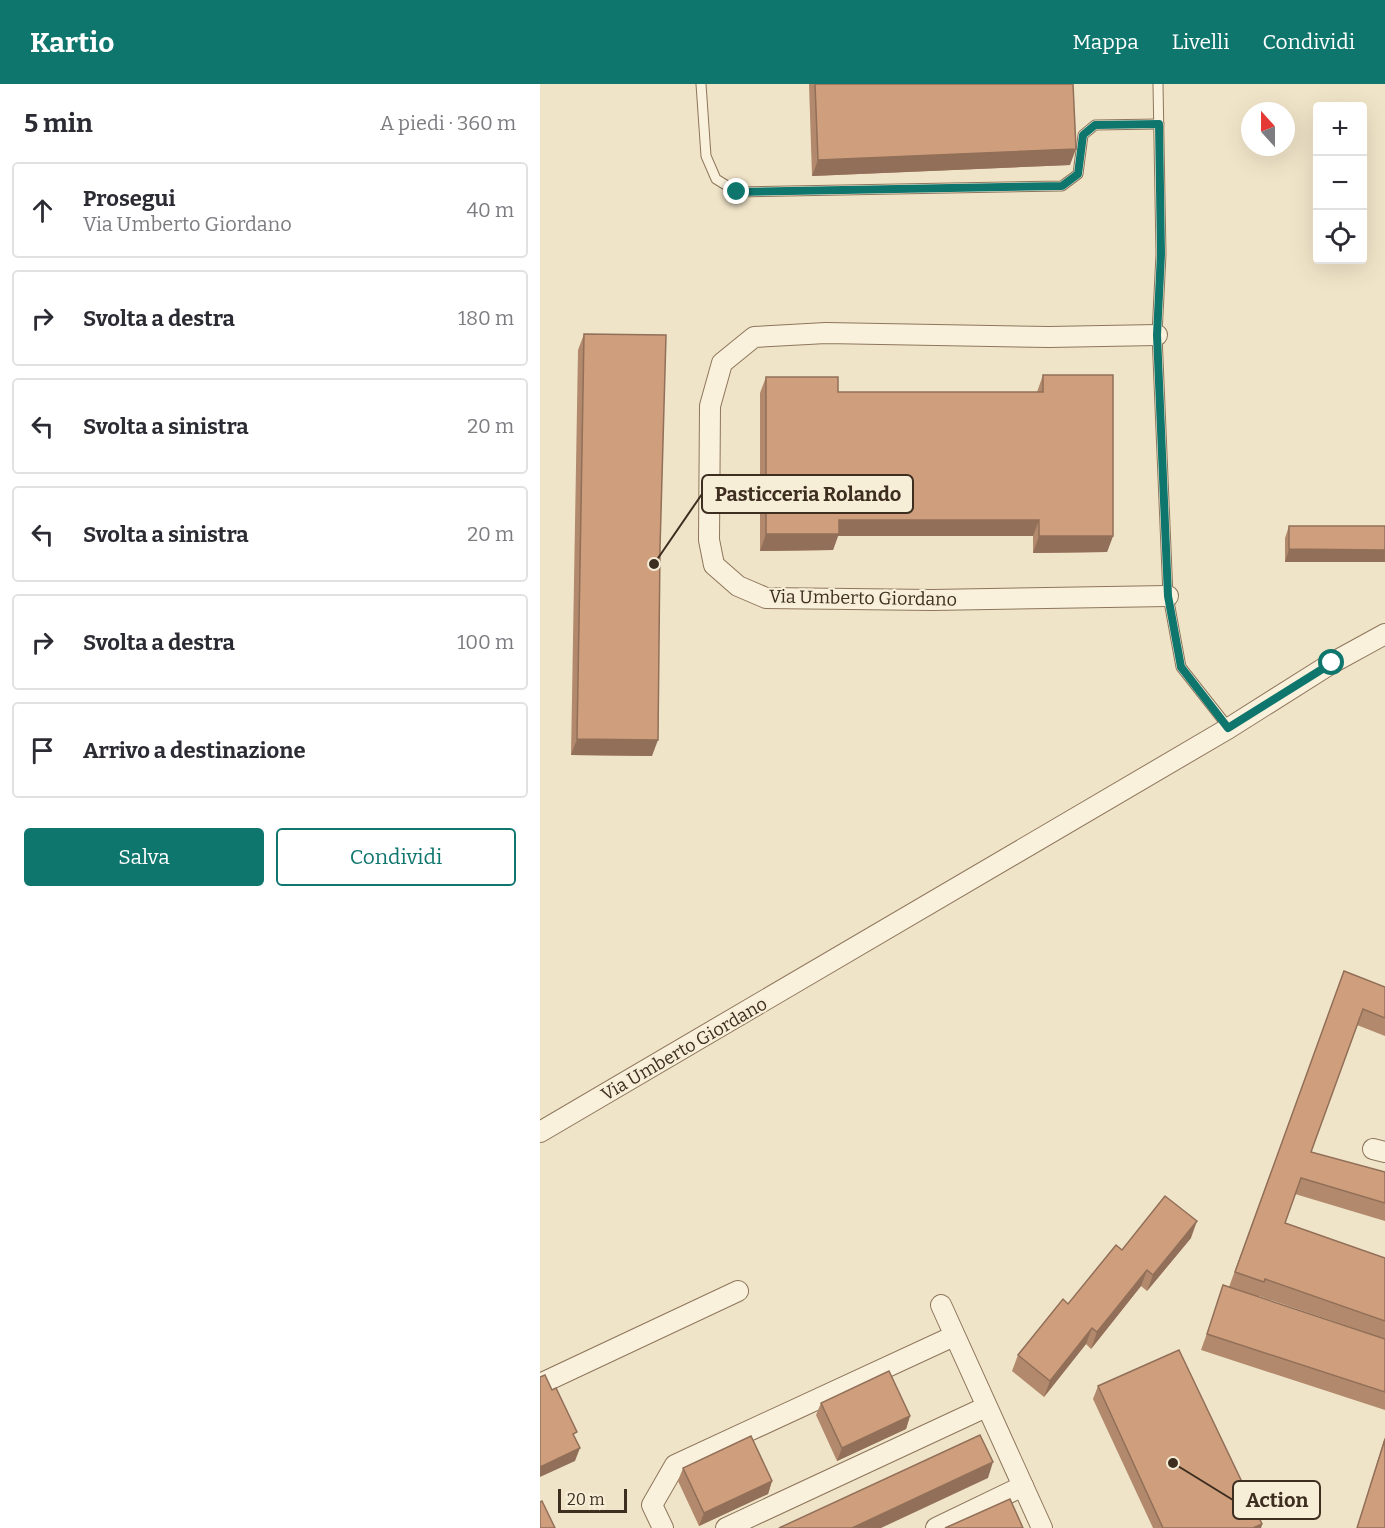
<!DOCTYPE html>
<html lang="it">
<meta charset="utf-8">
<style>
body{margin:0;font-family:Bitter,serif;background:#f2f2f3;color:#2b2b33}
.controls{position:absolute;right:18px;top:18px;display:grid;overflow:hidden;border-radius:6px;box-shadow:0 6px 24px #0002}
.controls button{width:54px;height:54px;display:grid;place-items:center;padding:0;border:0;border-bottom:2px solid #e1e1e2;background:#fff;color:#2b2b33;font:30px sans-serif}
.compass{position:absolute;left:701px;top:18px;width:54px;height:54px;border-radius:50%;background:#fff;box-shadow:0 6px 24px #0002;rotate:339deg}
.scale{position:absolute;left:18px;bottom:15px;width:69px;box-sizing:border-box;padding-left:6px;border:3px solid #3d2e20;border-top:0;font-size:16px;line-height:21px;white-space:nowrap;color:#3d2e20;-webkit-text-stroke:4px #f7eed8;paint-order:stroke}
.stop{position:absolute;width:18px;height:18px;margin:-14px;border:4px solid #0f766e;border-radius:50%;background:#fff}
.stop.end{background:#0f766e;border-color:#fff;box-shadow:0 2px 6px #0008}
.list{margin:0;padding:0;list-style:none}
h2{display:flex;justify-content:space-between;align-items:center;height:78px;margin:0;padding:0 24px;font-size:26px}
h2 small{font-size:20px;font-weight:400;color:#7c7c81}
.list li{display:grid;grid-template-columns:39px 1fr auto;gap:18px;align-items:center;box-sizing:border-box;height:96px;margin:0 12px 12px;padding:0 12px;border:2px solid #e1e1e2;border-radius:6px}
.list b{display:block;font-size:22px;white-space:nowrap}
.list p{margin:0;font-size:20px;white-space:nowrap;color:#7c7c81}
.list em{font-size:20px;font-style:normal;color:#7c7c81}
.actions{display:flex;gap:12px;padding:18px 24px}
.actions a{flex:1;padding:14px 0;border:2px solid #0f766e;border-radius:6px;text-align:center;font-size:21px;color:#0f766e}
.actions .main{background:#0f766e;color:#fff}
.icon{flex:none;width:33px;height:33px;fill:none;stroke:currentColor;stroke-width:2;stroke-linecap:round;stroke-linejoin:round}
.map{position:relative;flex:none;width:845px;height:1444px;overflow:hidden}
header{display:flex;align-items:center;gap:36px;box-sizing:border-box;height:84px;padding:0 30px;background:#0f766e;color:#fff}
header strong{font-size:28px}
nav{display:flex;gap:33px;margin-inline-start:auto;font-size:21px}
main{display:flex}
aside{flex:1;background:#fff}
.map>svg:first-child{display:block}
</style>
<header>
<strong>Kartio</strong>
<nav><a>Mappa</a><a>Livelli</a><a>Condividi</a></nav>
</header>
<main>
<aside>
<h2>5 min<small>A piedi · 360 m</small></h2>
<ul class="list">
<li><svg class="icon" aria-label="ahead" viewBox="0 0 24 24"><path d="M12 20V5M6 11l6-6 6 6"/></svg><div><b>Prosegui</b><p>Via Umberto Giordano</p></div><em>40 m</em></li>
<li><svg class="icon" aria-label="right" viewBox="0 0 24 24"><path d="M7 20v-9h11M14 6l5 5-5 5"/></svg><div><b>Svolta a destra</b></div><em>180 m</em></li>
<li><svg class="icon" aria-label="left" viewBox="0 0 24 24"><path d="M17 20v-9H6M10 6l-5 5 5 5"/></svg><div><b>Svolta a sinistra</b></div><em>20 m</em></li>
<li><svg class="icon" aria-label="left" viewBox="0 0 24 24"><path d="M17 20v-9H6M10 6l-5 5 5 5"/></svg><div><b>Svolta a sinistra</b></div><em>20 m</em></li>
<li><svg class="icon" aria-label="right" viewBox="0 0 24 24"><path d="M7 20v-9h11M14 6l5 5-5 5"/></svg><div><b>Svolta a destra</b></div><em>100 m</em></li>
<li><svg class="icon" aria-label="arrive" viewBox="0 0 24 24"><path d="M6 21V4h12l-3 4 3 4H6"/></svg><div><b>Arrivo a destinazione</b></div></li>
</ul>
<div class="actions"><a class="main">Salva</a><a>Condividi</a></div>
</aside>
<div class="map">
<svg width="845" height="1444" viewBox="0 0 845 1444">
<rect width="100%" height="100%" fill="#f0e4c8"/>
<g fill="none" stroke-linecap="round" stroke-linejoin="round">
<defs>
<g id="lane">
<polyline points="161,0 166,72 176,95 197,108 522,102 538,90 543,51 555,41 619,40"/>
<polyline points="618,0 621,170 617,251 628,512 641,583 689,644"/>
</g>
<g id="street">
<polyline points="617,251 509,253 286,249 214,253 182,279 170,322 169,456 174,481 198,502 226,514 392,516 628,512"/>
<polyline points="0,1048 689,644 792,579 845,550"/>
<polyline points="833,1065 845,1068"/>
<polyline points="401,1221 502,1444"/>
<polyline points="0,1300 198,1207"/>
<polyline points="123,1444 112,1421 135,1381 414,1252"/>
<polyline points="186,1444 446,1323"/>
<polyline points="396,1444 483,1402"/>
</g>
</defs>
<use href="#lane" stroke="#8d765c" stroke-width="11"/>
<use href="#street" stroke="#8d765c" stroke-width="22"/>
<use href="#lane" stroke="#faf1dc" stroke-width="9"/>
<use href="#street" stroke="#faf1dc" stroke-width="20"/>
</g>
<g fill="#b2896c" fill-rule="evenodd">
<polygon points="269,0 533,0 530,81 272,92"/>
<polygon points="44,250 112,672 31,671 38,266"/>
<polygon points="503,291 573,452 567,468 493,469 493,452 298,452 293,466 220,467 220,309 226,293 298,308 497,308"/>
<polygon points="749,442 845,442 745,478 745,454"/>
<path d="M804,887L845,903V952L817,941L771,1068L845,1088V1137L755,1110L745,1139L845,1174V1326L661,1266L678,1218L689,1203ZM719,1212L828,1249L718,1213Z"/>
<polygon points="651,1154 607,1207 601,1202 551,1265 546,1260 504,1313 472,1287 478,1271 582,1166"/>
<polygon points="558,1302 722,1440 721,1444 613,1444 553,1315"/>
<polygon points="281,1319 370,1332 366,1345 297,1377 276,1331"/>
<polygon points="845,1353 845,1444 817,1444"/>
<polygon points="143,1384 232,1397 228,1410 159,1442 138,1397"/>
</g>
<g fill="#916f58">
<polygon points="536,65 530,81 272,92 278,76"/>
<polygon points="299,436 499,436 493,452 298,452 293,466 220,467 226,450"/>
<polygon points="499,452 573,452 567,468 493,469"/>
<polygon points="749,465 845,466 845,478 745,478"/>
<polygon points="37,655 118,656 112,672 31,671"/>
<polygon points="657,1137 651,1154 607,1207 613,1191"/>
<polygon points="607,1186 601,1202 551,1265 557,1248"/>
<polygon points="552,1244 546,1260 504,1313 510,1297"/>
<polygon points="370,1332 366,1345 297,1377 302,1364"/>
<polygon points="40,1364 35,1377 0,1393 0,1383"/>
<polygon points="453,1378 448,1394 341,1444 312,1444"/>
<polygon points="232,1397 228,1410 159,1442 164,1429"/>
<polygon points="722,1440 721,1444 713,1444"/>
</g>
<g fill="#cf9f7d" stroke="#916f58" stroke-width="1.5">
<polygon points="275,0 533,0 536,65 278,76"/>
<polygon points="44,250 126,251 120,464 118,656 37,655"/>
<polygon points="503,291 573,291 573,452 499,452 499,436 299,436 299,450 226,450 226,293 298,293 298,308 503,308"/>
<polygon points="749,442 845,442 845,466 749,465"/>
<polygon points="804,887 845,903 845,934 823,925 771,1068 845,1088 845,1119 761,1094 745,1139 845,1174 845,1237 725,1195 724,1198 695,1188"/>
<polygon points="625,1112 657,1137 613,1191 607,1186 557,1248 552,1244 510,1297 478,1271 523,1215 528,1220 576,1161 582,1166"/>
<polygon points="683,1201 845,1255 845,1308 667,1250"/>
<polygon points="639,1266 722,1440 713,1444 623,1444 558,1302"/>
<polygon points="349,1287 370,1332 302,1364 281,1319"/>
<polygon points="5,1291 12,1306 16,1304 37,1348 33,1350 40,1364 0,1383 0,1293"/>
<polygon points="440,1351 453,1378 312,1444 239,1444"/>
<polygon points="211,1352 232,1397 164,1429 143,1384"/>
<polygon points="845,1355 845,1444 817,1444"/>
<polygon points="470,1415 483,1444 405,1444"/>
<polygon points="2,1417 15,1444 0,1444 0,1418"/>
</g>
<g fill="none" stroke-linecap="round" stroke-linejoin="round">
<polyline stroke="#0f766e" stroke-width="8" points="197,108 522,102 538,90 543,51 555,41 619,40 621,170 617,251 628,512 641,583 688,644 792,579"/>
</g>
<g text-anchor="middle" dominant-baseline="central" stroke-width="4.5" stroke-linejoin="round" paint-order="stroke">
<g font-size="18" fill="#3d2e20" stroke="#f7eed8">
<text transform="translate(323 514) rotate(1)">Via Umberto Giordano</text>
<text transform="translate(144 965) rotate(-30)">Via Umberto Giordano</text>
</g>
</g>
<path fill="none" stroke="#3d2e20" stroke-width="2" d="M114 480L162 410M633 1379L693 1416"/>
<g fill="#3d2e20" stroke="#f7eed8" stroke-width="2">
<circle cx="114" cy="480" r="6"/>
<circle cx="633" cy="1379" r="6"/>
</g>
<g fill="#f7eed8" stroke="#3d2e20" stroke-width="2">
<rect x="162" y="391" width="211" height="38" rx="6"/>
<rect x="693" y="1397" width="87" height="38" rx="6"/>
</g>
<g font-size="20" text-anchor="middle" font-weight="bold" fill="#3d2e20">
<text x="268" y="417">Pasticceria Rolando</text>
<text x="737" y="1423">Action</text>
</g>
</svg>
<div class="controls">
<button>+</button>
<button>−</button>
<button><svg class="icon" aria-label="locate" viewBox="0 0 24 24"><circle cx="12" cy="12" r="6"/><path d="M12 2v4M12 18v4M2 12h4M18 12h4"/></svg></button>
</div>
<svg class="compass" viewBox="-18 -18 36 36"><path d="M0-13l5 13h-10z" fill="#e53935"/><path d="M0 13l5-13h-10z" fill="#7c7c81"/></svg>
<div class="scale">20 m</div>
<div class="stop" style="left:792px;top:579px"></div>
<div class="stop end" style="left:197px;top:108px"></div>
</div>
</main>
